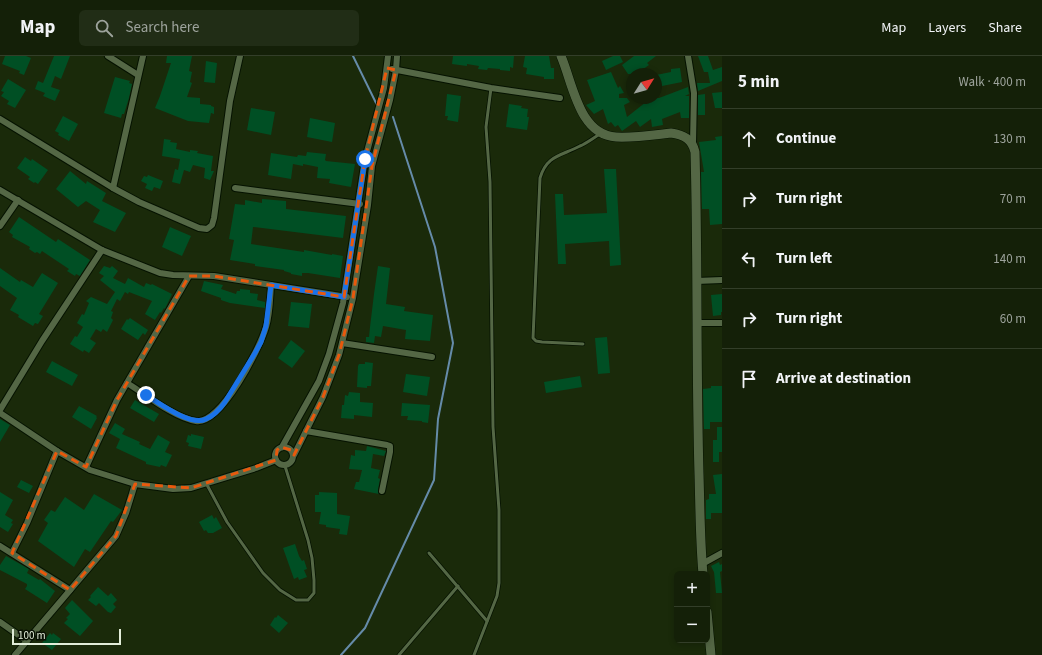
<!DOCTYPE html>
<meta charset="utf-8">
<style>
body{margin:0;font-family:"Source Sans 3",sans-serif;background:#212d16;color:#f1f3f6}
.controls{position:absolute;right:12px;bottom:12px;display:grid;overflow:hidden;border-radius:6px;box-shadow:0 2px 6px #0003}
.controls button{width:36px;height:36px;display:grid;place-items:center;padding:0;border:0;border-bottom:1px solid #333e29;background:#142008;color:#f1f3f6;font:20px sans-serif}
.compass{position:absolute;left:626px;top:12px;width:36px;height:36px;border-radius:50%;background:#142008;box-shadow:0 2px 6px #0003;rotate:53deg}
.scale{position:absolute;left:12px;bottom:10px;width:109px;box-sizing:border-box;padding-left:4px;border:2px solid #e2edd9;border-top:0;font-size:11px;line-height:14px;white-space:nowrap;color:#e2edd9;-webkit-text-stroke:3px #091004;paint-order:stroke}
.stop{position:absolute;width:12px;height:12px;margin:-9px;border:3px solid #1a73e8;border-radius:50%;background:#fff}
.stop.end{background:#1a73e8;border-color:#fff;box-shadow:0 1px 4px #0008}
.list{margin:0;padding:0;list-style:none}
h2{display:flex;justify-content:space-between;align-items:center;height:52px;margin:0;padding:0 16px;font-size:17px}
h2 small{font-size:13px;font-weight:400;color:#9da39c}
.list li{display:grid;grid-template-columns:26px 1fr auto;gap:12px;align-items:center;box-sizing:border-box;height:60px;padding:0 16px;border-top:1px solid #333e29}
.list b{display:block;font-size:15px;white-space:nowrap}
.list em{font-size:13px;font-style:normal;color:#9da39c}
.icon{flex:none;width:22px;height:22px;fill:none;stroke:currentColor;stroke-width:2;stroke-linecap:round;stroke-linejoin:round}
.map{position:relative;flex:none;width:722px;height:599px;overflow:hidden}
header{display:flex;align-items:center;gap:24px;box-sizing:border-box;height:56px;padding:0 20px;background:#142008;border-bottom:1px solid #333e29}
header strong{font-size:19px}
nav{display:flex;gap:22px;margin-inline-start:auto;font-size:14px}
.search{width:280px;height:36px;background:#212d16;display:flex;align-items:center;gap:10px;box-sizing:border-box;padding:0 14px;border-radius:6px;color:#9da39c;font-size:15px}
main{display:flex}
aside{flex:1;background:#142008}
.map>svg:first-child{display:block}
</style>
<header>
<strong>Map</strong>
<div class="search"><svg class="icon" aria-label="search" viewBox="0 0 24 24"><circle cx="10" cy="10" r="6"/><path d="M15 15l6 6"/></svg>Search here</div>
<nav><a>Map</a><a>Layers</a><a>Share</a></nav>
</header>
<main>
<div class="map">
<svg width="722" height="599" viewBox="0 0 722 599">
<rect width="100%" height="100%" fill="#1a2a0a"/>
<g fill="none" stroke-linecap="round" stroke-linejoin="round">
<g stroke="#658ba9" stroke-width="2">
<polyline points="353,0 377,49"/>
<polyline points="341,599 365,572 434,424 438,363 453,287 435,191 393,61"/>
</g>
</g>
<g fill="#004f24">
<polygon points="5,0 26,0 31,2 24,19 19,17 20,15 2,8"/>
<polygon points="54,0 70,0 61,23 55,20 51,31 60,34 55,45 43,40 45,37 35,33 38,25 43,27"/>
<polygon points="167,0 192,0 189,15 192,16 190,26 192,27 187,41 200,42 200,48 211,49 211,50 214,51 214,58 211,57 209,67 188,65 155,52 160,40 171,7 166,7"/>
<polygon points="453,0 514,0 513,12 510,11 510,15 500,14 500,13 488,12 487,14 478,13 479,10 467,8 467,10 452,8"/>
<polygon points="525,0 549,0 551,12 554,12 554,23 544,23 544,21 526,18 527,12 523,11"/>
<polygon points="613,0 620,0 623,6 606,14 602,5"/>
<polygon points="634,0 656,0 647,7 649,9 636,18 628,18 622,9"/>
<polygon points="698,0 708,0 713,14 722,11 722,25 698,35 697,27 710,27 708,16 704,16"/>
<polygon points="206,5 217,7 215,27 204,26"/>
<polygon points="680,12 682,26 657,31 656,19 671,16 671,13"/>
<polygon points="611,16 618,32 620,30 624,37 619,38 619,42 627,42 630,46 624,49 627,61 646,46 645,42 659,42 688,31 689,38 685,40 689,40 689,62 681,62 680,56 662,63 663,69 652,71 651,63 640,71 636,65 622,75 618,69 615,71 611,66 608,68 603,53 594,58 586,49 595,45 587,24"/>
<polygon points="115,21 130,25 129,27 132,28 129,42 124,58 122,58 121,62 104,57"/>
<polygon points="8,23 26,34 15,52 7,48 9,45 1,40 4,36 1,35"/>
<polygon points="722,36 722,52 715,52 712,37"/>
<polygon points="447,38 461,40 458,66 447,64 448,60 445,60"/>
<polygon points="705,38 705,59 698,59 698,39"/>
<polygon points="509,48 522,50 521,52 528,53 527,61 529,61 527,74 506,71"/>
<polygon points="251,52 275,56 271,79 247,74"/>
<polygon points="63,60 78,68 69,85 58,79 59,77 55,75"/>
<polygon points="310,62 335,67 332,86 307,81"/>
<polygon points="722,80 722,168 710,169 709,153 702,153 701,116 704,116 699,86 716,84 715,81"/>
<polygon points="164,83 171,84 170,86 177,87 176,93 190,96 190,94 198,95 197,97 213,100 211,115 214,115 210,124 204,122 205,112 193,109 190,116 184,114 180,128 172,126 175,113 178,114 180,103 162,100"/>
<polygon points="307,96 326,98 325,104 326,105 355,108 351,131 329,127 330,123 317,122 318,111 303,108 303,110 293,108 291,123 268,119 271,97 297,101 298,99 306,100"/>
<polygon points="25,101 31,105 32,103 48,114 38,128 35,126 34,127 28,123 30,121 17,112"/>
<polygon points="604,113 616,113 621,209 610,210 609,185 565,188 566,208 558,208 555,138 563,138 564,159 607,157"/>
<polygon points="70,115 86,128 87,125 106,137 102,145 126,157 115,176 93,166 100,154 86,145 78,151 56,133"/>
<polygon points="148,119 163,125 160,133 154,131 152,135 145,132 147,128 141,125 144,120 147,121"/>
<polygon points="262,143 286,145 286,153 346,160 343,182 253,171 251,188 304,196 304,194 332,199 332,198 343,200 340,222 308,217 302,217 302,220 291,218 291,217 284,215 284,214 255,210 255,208 230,204 234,184 229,183 235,148 245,149 245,144 262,147"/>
<polygon points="19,161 56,186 58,183 90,204 80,220 76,218 75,220 67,215 69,213 42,195 40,198 37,196 35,197 29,193 30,191 12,181 13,179 9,176"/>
<polygon points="170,171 191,180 182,200 162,191"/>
<polygon points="104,210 110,212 112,210 118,215 113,222 125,228 128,222 144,231 146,227 151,229 152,228 172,238 165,253 164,252 161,257 160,256 155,264 145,258 152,245 129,236 128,238 125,236 120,245 117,243 111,255 113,256 111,262 113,264 107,276 103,273 101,276 96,273 90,283 96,287 89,297 84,294 83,296 70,288 75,280 77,281 83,271 77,267 82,258 84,259 89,247 86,245 91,241 107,248 115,236 100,224 104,220 99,217"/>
<polygon points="378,210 390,212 386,248 405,251 404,255 433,259 430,285 405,283 406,274 383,270 381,281 375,280 374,287 366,286 366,281 369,281 370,271 374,238"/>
<polygon points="0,212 20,226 21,224 33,231 42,217 58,227 39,258 43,260 38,268 35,267 33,270 18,261 19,259 10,254 17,242 0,230"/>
<polygon points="204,225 223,229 221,233 236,238 237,235 240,235 240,233 250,234 250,237 258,238 257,244 265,246 265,252 230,247 221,244 221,242 201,235"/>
<polygon points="722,238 722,256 721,256 721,259 713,260 711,239"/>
<polygon points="291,246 312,248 309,272 288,270"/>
<polygon points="130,262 148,274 145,279 143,277 138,284 121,273 127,263 128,264"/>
<polygon points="607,281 610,317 598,318 595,282"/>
<polygon points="291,284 305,295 292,312 278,302"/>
<polygon points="52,305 78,319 72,330 46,316"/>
<polygon points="365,306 373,307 371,330 367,330 367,332 357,331 358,310 359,308 365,308"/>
<polygon points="406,318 430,321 427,340 403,336"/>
<polygon points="580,320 582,331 546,337 544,326"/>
<polygon points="711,330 722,330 722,366 710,366 710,373 704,373 703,333 711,332"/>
<polygon points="349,336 360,337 360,346 373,347 372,361 354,359 354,363 341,362 342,349 344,349 345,339 348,340"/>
<polygon points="135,344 159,358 154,366 130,352"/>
<polygon points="402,347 430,349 428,367 422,366 422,365 407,364 408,360 401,360"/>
<polygon points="79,350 97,360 96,361 97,362 91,373 72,361"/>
<polygon points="0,363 10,369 0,386"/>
<polygon points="115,367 125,373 122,378 140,386 139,388 150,393 158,379 170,386 165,396 172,399 166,411 161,409 160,411 146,408 146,406 116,392 120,383 109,377"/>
<polygon points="717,371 722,371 722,396 719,396 719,406 713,406 713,384 717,384"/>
<polygon points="191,378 204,381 201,393 188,390 189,387 186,386 188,379 191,380"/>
<polygon points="367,390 386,395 384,400 373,398 371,412 380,414 378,422 380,423 378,434 379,438 354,433 356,426 359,426 362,414 349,413 351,399 355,400 355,394 366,395"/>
<polygon points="722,418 722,457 711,457 711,463 706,463 706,444 709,443 709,438 716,438 713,419"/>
<polygon points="21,424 33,430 29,437 17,431"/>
<polygon points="0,436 13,444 5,459 13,464 11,467 13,468 8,476 0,471"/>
<polygon points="319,436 337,437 337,458 350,460 347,479 339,478 340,473 326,471 326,469 319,468 321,456 315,456 315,439 319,439"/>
<polygon points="94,438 122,454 113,466 111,465 90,496 85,493 74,511 38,485 48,467 44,464 51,454 55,456 65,441 84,454"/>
<polygon points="212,459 214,463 216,461 222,472 213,477 208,477 206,474 204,475 199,466"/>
<polygon points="295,488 299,500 302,505 304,504 307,513 304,514 307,521 299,524 298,521 294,523 283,492"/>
<polygon points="6,500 29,513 27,517 39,524 40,523 55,535 47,547 25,533 27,530 27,528 0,514 0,509"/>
<polygon points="719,506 720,509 722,508 722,515 720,516 722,537 716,537 714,516 711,510"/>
<polygon points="98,531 108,540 111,537 117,544 113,548 116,551 111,557 108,556 99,547 96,550 88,544 91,541 90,540"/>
<polygon points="72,544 93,565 80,580 64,567 68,563 66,562 70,558 65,552"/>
<polygon points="278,559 288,567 279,577 270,569 275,561 276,562"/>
<polygon points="50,577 52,579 53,577 61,583 52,594 42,587"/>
</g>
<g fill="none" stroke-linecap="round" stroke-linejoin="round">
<defs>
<g id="lane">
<path d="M583,288L542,286L536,285L533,282L540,122C547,99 561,100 580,90C587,87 593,82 600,78"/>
<polyline points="206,427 227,466 263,517 280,534 296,544 308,544 314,537 314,524 312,502 308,484 285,410"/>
<polyline points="429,497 487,565"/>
<polyline points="399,599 458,530"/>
<polyline points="474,599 497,540 499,527 499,454 493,371 490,126 486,71 491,32"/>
</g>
<g id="street">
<polyline points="108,0 138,19"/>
<polyline points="688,0 694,37 693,88"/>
<polyline points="392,13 491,32 560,42"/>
<polyline points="0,63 113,132 139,146 199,172 207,173 212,169 214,162 230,45 240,0"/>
<polyline points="113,132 143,0"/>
<polyline points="235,132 360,148"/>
<polyline points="0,134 102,194 160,217 173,219 214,220 347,241"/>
<polyline points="0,170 18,144"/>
<polyline points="696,225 722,224"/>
<polyline points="696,267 722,267"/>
<polyline points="342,287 432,301"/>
<path d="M127,327C145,338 175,362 196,365C221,369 260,292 266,271C270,258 270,243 271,229"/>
<polyline points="0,354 42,285 102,194"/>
<polyline points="0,357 57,395 90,414 135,428 173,433 191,432 256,412 276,404"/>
<polyline points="306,375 387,389 390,390 390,396 382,435"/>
<circle cx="284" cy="400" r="9"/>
<polyline points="282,391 319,325 329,298 343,247 365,103 384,32 388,0"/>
<polyline points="294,399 323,341 339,299 353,242 368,149 372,110 390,44 396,14 397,0"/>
<polyline points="86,411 117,344 189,220"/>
<polyline points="0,490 70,534"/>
<polyline points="12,497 27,467 57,395"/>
<polyline points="702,508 722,497"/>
<polyline points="0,566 27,585"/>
<polyline points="15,599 116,480 126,457 135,428"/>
</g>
<g id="secondary">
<path d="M561,0C573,28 579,79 616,81C634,82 653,79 671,77C684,79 692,83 695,96C698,203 696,310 699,418C700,451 700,485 703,518"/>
<polyline points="707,556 711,599"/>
</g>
</defs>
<use href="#lane" stroke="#051200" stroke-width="4.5"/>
<use href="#street" stroke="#051200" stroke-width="8"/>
<use href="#secondary" stroke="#051200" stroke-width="10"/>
<use href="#lane" stroke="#546745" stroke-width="3"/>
<use href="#street" stroke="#546745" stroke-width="6"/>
<use href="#secondary" stroke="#546745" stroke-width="9"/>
</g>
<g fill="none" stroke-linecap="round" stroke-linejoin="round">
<path stroke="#1a73e8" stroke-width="5" d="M146,339C159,347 191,371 206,363C213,360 220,353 225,346L255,297L261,286L266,270L271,229L344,241L365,103"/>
</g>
<path fill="none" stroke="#e8590c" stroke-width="3" stroke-dasharray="8 5" stroke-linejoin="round" d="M387,12L396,14L372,110L353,242L339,299L323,341L294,399L291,394L281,391L277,394L276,404L191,432L135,428L116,480L70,534L12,497L57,395L86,411L117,344L189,220H214L344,241L365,103Z"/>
</svg>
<div class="controls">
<button>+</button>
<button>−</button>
</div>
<svg class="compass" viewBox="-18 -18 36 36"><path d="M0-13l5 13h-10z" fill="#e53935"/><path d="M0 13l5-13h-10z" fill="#9da39c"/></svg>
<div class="scale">100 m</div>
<div class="stop" style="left:365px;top:103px"></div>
<div class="stop end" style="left:146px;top:339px"></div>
</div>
<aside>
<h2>5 min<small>Walk · 400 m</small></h2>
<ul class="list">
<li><svg class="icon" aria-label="ahead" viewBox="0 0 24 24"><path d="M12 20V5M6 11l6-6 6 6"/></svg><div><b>Continue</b></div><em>130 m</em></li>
<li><svg class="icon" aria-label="right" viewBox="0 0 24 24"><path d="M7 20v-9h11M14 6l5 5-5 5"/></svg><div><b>Turn right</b></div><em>70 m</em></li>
<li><svg class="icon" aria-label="left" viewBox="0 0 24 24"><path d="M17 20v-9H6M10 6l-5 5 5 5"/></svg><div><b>Turn left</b></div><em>140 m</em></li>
<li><svg class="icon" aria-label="right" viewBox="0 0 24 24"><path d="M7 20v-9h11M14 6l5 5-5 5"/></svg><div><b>Turn right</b></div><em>60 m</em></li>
<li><svg class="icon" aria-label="arrive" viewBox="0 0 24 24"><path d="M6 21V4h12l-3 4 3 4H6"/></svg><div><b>Arrive at destination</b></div></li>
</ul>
</aside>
</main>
